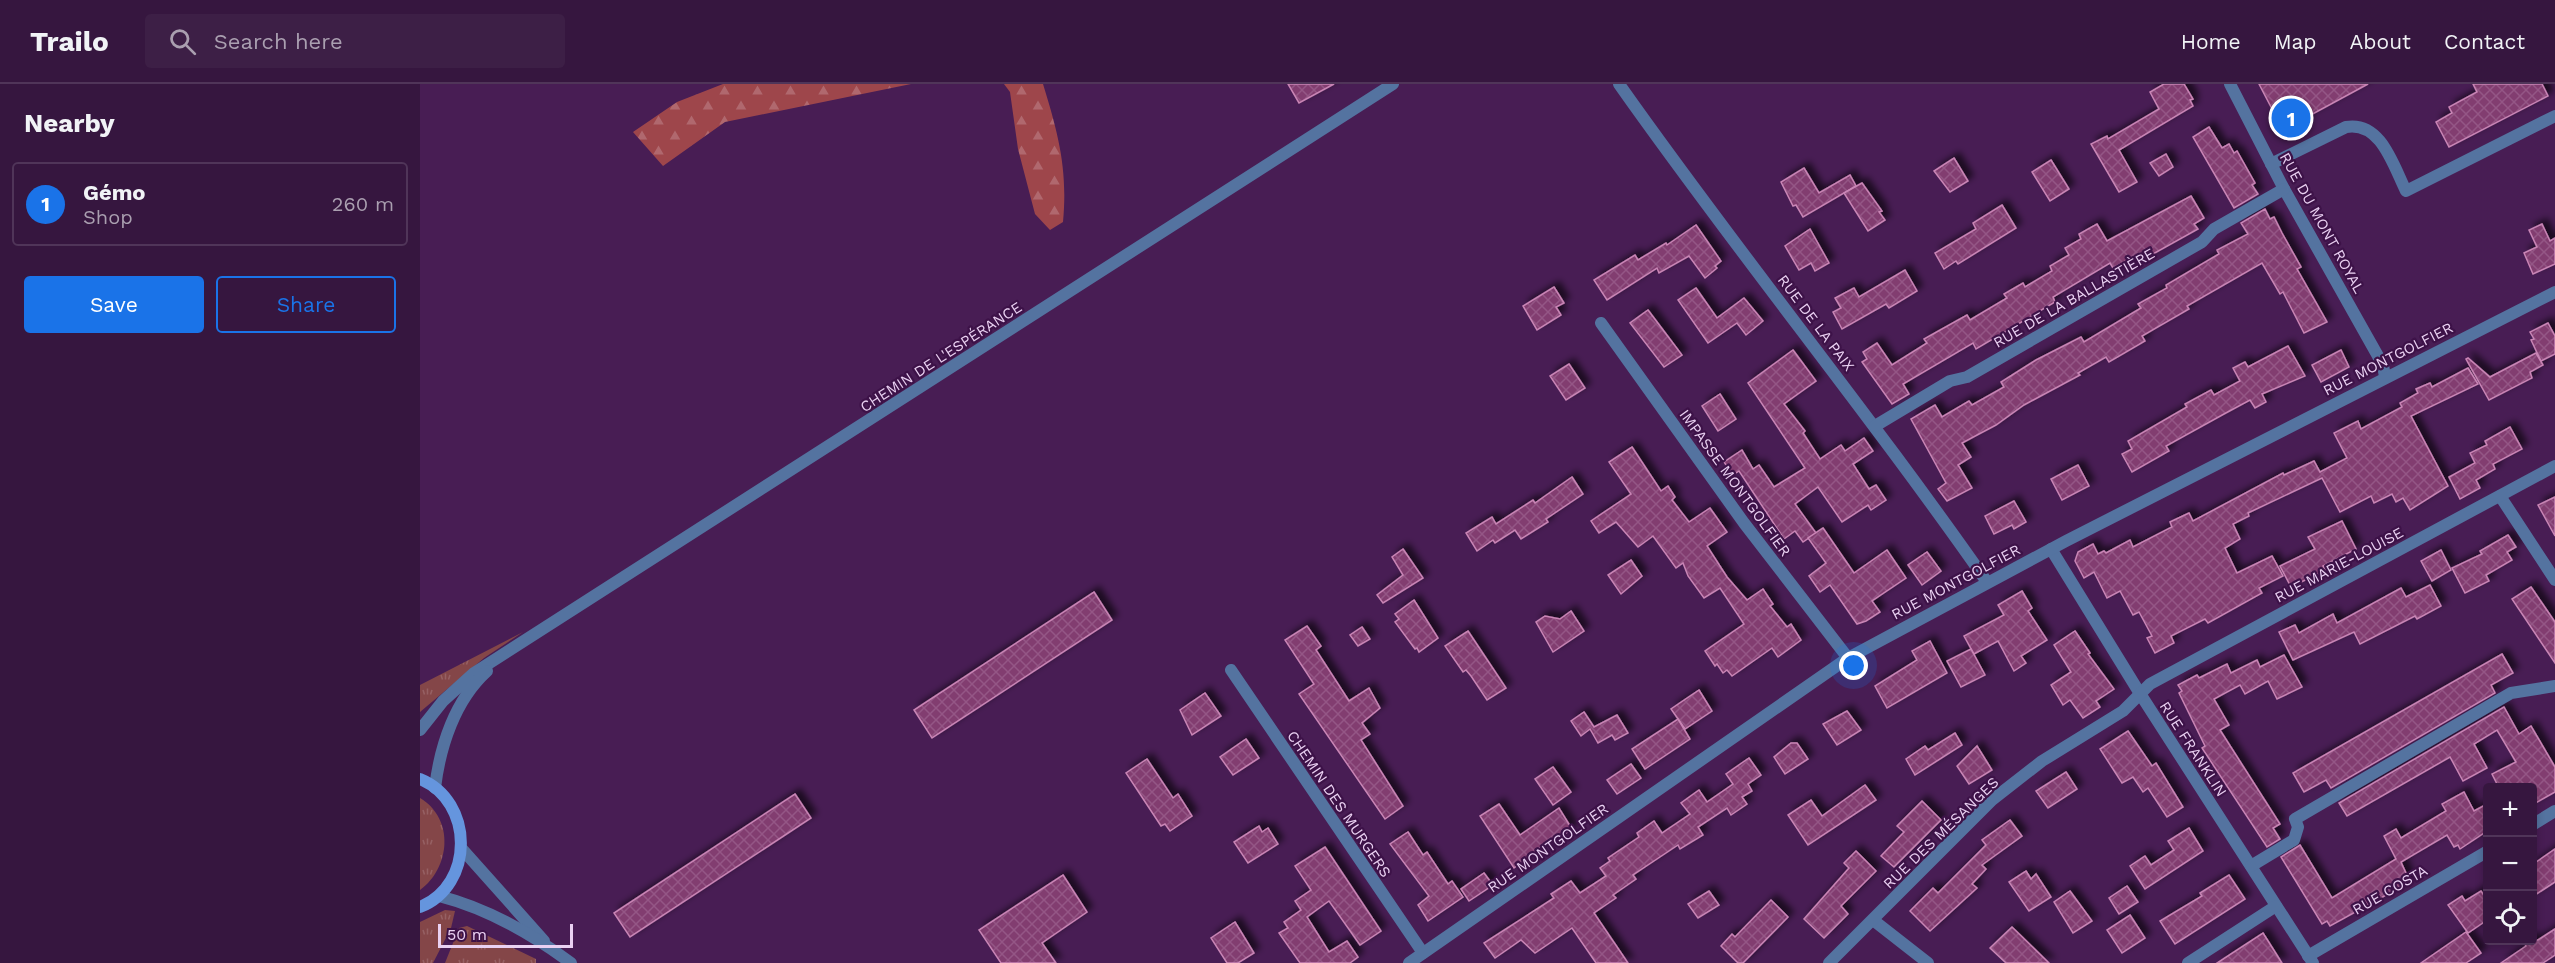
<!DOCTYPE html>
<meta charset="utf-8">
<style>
body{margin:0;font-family:"Work Sans",sans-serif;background:#3d1f46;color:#f1f3f6}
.controls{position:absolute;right:18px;bottom:18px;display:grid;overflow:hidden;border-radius:6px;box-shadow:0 3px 9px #0003}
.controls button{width:54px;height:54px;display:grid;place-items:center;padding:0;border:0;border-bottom:2px solid #503559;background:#36163f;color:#f1f3f6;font:30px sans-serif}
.scale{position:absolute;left:18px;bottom:15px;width:135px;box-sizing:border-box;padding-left:6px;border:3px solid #ead1f2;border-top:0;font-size:16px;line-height:21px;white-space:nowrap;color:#ead1f2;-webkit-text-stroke:4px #3d1248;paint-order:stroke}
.you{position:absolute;left:1434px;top:582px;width:21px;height:21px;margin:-15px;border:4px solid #fff;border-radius:50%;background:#1a73e8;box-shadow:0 0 0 9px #1a73e833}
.badge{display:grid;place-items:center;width:39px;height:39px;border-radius:50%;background:#1a73e8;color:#fff;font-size:20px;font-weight:700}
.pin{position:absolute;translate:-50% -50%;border:3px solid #fff;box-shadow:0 2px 6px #0006}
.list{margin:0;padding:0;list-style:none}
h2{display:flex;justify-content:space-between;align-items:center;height:78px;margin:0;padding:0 24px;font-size:26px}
h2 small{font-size:20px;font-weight:400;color:#aa9fb0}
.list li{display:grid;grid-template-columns:39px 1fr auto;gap:18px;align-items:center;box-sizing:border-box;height:84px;margin:0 12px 12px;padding:0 12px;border:2px solid #503559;border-radius:6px}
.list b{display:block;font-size:22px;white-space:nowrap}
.list p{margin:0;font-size:20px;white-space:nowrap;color:#aa9fb0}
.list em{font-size:20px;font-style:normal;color:#aa9fb0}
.actions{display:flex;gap:12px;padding:18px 24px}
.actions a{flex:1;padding:14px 0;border:2px solid #1a73e8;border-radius:6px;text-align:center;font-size:21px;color:#1a73e8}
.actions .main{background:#1a73e8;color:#fff}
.icon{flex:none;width:33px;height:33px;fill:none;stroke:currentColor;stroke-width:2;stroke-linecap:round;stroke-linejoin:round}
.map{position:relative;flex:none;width:2135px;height:879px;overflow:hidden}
header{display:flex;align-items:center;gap:36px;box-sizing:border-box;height:84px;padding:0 30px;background:#36163f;border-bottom:2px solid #503559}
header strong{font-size:28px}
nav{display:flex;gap:33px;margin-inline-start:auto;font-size:21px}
.search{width:420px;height:54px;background:#3d1f46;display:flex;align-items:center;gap:15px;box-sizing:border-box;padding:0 21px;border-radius:6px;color:#aa9fb0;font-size:22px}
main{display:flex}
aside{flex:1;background:#36163f}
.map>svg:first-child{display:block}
</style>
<header>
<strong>Trailo</strong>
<div class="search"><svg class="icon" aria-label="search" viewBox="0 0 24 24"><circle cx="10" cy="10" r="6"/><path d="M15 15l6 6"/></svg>Search here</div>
<nav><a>Home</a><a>Map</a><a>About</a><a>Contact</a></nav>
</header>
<main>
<aside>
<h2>Nearby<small></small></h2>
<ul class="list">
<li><span class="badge">1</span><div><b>Gémo</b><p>Shop</p></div><em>260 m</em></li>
</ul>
<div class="actions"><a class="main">Save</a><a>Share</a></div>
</aside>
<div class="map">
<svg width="2135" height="879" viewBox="0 0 2135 879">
<defs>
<pattern id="grass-tufts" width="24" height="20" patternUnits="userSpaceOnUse" patternTransform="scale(1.5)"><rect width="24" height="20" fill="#844648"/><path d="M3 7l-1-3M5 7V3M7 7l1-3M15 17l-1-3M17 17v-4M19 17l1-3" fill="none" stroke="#966063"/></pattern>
<pattern id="forest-firs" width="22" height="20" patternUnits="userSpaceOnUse" patternTransform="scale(1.5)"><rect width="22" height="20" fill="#9e464b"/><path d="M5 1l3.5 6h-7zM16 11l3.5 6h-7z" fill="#b0686e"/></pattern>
<pattern id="building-cross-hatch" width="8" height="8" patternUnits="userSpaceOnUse" patternTransform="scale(1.5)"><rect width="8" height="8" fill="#823c70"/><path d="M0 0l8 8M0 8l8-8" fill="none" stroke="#945785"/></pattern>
<filter id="shadow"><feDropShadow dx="5.5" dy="-5.5" stdDeviation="3" flood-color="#0009"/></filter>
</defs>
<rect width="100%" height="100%" fill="#481d54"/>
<g fill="url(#grass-tufts)">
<polygon points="103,548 64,574 0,628 0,601"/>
<path d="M0,714C35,735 30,784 0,806Z"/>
<polygon points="25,826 35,827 31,844 13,879 0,879 0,838"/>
<polygon points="47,842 116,875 116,879 25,879 39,844"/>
</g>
<g fill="url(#forest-firs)">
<polygon points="303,0 491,0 305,38 243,82 213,48 257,18"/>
<path d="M584,0H623C638,49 648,85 643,138L630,146L615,130L598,65L590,8Z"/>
</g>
<g fill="url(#building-cross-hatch)" stroke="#c985b5" stroke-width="1.5" filter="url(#shadow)">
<polygon points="868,0 914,0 879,19"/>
<polygon points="1744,0 1764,0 1773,15 1770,16 1773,22 1699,66 1717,98 1699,108 1671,60 1687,52 1688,55 1739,25 1730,8"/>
<polygon points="1839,0 1948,0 1863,46"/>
<polygon points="2053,0 2122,0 2128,12 2029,63 2016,38 2032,29 2029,23 2057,8"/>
<polygon points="1789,43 1802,64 1809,60 1814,69 1817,67 1835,99 1832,101 1838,110 1814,124 1773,53"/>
<polygon points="1746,70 1753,83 1739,92 1730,79"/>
<polygon points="1534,74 1548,97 1530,108 1514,87"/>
<polygon points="1631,76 1649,105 1630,117 1612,88"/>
<polygon points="1384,84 1399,109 1430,91 1436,102 1383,133 1376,121 1373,122 1361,98"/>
<polygon points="1442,99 1462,127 1459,128 1465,136 1448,147 1424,109"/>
<polygon points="1771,112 1784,134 1774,140 1778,145 1724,175 1720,169 1693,184 1690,179 1633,213 1635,218 1556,265 1553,259 1483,300 1489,310 1472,320 1442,278 1447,275 1443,268 1457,259 1472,281 1507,259 1504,255 1547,231 1550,236 1587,214 1584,210 1603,199 1605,203 1632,187 1630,182 1649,171 1645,164 1661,155 1659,150 1677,140 1687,157"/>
<polygon points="1582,121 1596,144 1538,180 1536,177 1524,185 1515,169 1556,145 1553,139"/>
<polygon points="1845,125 1850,135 1854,133 1862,149 1881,183 1877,185 1907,238 1884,249 1863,208 1860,210 1842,179 1767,222 1769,225 1722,252 1725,257 1689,278 1686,273 1658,289 1660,291 1604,321 1576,341 1542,359 1551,373 1538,381 1552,404 1527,417 1518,405 1526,399 1491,335 1515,321 1522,333 1549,317 1552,321 1584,303 1581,298 1616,276 1661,253 1664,258 1721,224 1718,220 1747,204 1746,201 1799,170 1797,166 1828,150 1821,139"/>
<polygon points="2122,140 2130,157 2135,154 2135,180 2113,190 2104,169 2117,163 2109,146"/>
<polygon points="1276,141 1301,177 1295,182 1297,184 1285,194 1269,172 1239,189 1237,184 1187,216 1174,196 1215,171 1218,176 1246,159 1247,161"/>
<polygon points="1390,145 1409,179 1395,187 1391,179 1379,186 1365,162"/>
<polygon points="1485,186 1497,207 1469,224 1466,220 1422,245 1413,228 1421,224 1415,214 1434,204 1439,213"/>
<polygon points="1134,203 1144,219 1136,223 1141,231 1117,246 1103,222"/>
<polygon points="1276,204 1297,234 1324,214 1343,237 1326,251 1317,239 1288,259 1258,216"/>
<polygon points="1228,226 1262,271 1244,283 1210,239"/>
<polygon points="2128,239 2135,252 2135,270 2121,277 2111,256 2114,255 2110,248"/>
<polygon points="1868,262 1885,292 1842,310 1846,318 1835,324 1830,316 1804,330 1746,362 1749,367 1712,388 1702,370 1712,365 1708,357 1767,323 1765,320 1791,306 1794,311 1820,297 1813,284 1825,278 1828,283"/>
<polygon points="1373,266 1396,297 1364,320 1385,347 1383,349 1400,375 1421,361 1425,367 1444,354 1453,367 1433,380 1449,405 1456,401 1466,416 1451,426 1448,421 1422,438 1398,403 1375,420 1396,449 1383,458 1375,447 1364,455 1319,387 1313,391 1304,378 1322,366 1333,385 1339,381 1354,403 1385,384 1328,299"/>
<polygon points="1921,266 1929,283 1901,298 1892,281"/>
<polygon points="2116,269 2123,281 2110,288 2112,294 2069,316 2046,275 2048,274 2070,293"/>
<polygon points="1149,280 1165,304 1146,316 1130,292"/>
<polygon points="2048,284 2058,300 1991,332 2028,402 1990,426 1983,414 1976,418 1972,410 1954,419 1951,412 1920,428 1902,394 1828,429 1829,432 1813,440 1820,455 1805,464 1817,489 1852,472 1863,492 1839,504 1842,509 1788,539 1785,535 1751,552 1754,559 1735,569 1727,554 1732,552 1719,528 1713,531 1700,507 1687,514 1674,488 1664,494 1655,477 1658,468 1673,460 1678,470 1684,467 1686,469 1710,456 1713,463 1752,443 1750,438 1769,429 1773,437 1863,389 1864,391 1894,377 1900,388 1927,374 1914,349 1938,337 1941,345 1982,323 1980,319 1998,309 1996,305 2010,299 2012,303"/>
<polygon points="1300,310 1316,335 1298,347 1282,322"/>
<polygon points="2090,343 2102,365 2073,380 2075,385 2056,396 2060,404 2040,415 2029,393 2055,379 2050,369 2067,361 2065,357"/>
<polygon points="1212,363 1241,407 1248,402 1255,413 1252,416 1269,438 1290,424 1307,448 1287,462 1307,493 1327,516 1343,505 1353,520 1350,522 1367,543 1371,540 1381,556 1358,573 1352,564 1312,592 1307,586 1303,589 1297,580 1295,582 1285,567 1324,540 1300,504 1284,514 1268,492 1263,479 1256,484 1233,452 1218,463 1196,438 1179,449 1171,437 1211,410 1189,378"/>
<polygon points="1658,381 1669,402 1642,416 1631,395"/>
<polygon points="1152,393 1163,410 1126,435 1128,438 1101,455 1095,446 1075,459 1073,456 1057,467 1046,449 1072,433 1076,440 1113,416 1115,419"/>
<polygon points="2135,413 2135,452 2118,421"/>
<polygon points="1594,417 1606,438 1594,445 1592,441 1574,450 1565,432"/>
<polygon points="1922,437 1936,465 1903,482 1906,486 1871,503 1860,482 1895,465 1888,453"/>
<polygon points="1403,444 1434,489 1467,466 1486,494 1452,517 1460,528 1446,537 1437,540 1410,501 1400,508 1389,492 1406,479 1388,454"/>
<polygon points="2088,451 2096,463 2087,468 2092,476 2066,491 2069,497 2045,509 2032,484 2062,470 2060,467"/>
<polygon points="983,465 1003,494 963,519 957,511 983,491 972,473"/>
<polygon points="2021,466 2031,486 2012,497 2001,477"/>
<polygon points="1507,468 1521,487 1502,501 1488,481"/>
<polygon points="1211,476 1222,492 1201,510 1188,491"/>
<polygon points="2010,501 2021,522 1997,535 1995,532 1940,560 1934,548 1873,576 1859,548 1875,541 1879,549 1913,530 1917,539 1981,504 1986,513"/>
<polygon points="2111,503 2135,538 2135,579 2092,515"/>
<polygon points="1602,507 1612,524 1608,527 1627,556 1601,572 1606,579 1594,587 1578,557 1554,570 1544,552 1584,531 1578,521"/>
<polygon points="674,508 692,536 512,654 494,626"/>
<polygon points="994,516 1018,554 999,568 997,564 995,565 975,538 979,535 975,530"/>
<polygon points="1151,527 1164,547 1133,568 1116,538 1125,532 1140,535"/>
<polygon points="887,542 901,562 896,566 929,617 949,604 960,624 942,639 950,650 941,656 983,722 965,735 879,610 894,600 865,556"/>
<polygon points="942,543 950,555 938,562 930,551"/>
<polygon points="1048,547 1086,604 1067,616 1051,592 1046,586 1043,588 1025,562"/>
<polygon points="1655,547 1670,569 1668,570 1694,605 1676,617 1680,623 1663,634 1650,616 1643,621 1631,601 1651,588 1634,561"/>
<polygon points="1510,557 1527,589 1467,624 1455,602 1497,576 1492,567"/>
<polygon points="1551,565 1565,591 1541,603 1527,577"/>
<polygon points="2082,570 2093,589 2071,601 2075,609 1911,704 1906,696 1884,708 1873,689"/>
<polygon points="1864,571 1882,603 1857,615 1848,597 1825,610 1820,601 1794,615 1809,641 1800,646 1860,740 1853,744 1860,755 1847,763 1782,664 1785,662 1759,609 1762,607 1758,601 1777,591 1779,594 1807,580 1811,589 1837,576 1840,583"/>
<polygon points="1279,606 1292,627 1265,645 1251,625"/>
<polygon points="785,609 801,632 772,651 760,626"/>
<polygon points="2084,623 2099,650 2111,642 2135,683 2135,708 2112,721 2112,704 2079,704 2072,690 2096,678 2077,646 2054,660 2067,684 2043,697 2030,673 1927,732 1919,719"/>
<polygon points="1427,627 1441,646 1417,661 1403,640"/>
<polygon points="1164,628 1174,643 1197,631 1208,649 1195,656 1192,651 1178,659 1170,645 1161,652 1151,637"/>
<polygon points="1258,635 1270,655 1225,685 1212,665"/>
<polygon points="1708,647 1732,682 1736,679 1763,723 1747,733 1728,704 1723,708 1713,693 1702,699 1680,665"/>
<polygon points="1535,649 1542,661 1495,691 1486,675 1505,662 1508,666"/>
<polygon points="826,655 839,674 813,691 800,673"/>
<polygon points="1371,659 1377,659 1388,675 1365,690 1354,673"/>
<polygon points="1557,662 1572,686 1549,700 1537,682"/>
<polygon points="1329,674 1341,691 1328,700 1332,707 1322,713 1327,720 1311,731 1307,724 1278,743 1283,751 1260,765 1258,761 1213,791 1216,795 1193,811 1196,814 1174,829 1208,879 1176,879 1152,844 1115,869 1101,856 1075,874 1064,859 1134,814 1131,810 1151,797 1160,809 1186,792 1180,784 1190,777 1188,774 1219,753 1217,749 1234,737 1242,749 1270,730 1261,719 1279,706 1287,718 1313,700 1306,690"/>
<polygon points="727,675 753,714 758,710 772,732 750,747 745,740 741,742 706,689"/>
<polygon points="1211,680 1221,694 1197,710 1187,696"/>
<polygon points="1133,683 1151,708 1133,721 1115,695"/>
<polygon points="1646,688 1657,705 1628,724 1616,707"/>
<polygon points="1445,701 1456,716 1388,761 1368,731 1391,716 1402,732"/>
<polygon points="2044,708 2054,727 2067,720 2067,747 2040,765 2038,761 2034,763 2027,751 1981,778 1990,798 1910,842 1907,837 1902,840 1861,773 1880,761 1912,814 1976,775 1964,752 1976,745 1981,754 2026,727 2022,720"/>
<polygon points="375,710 391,734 210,853 194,829"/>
<polygon points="1502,717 1521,736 1474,783 1461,772 1484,748 1477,742"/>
<polygon points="1079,720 1100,751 1139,724 1152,745 1134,757 1132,754 1094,784 1060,732"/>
<polygon points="1590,736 1602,752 1562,781 1566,785 1552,800 1557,804 1510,847 1490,827 1513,804 1518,809 1566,761 1562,756"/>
<polygon points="839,742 842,748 848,744 858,760 828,779 814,758"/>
<polygon points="1769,744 1783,767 1725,805 1710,782 1725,772 1731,781 1754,766 1748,757"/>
<polygon points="988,748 1003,771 1007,768 1028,800 1032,797 1043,813 1008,837 998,821 1009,812 970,760"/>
<polygon points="905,763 961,847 940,861 909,817 887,833 909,868 927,857 938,873 930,879 880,879 859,849 868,844 864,838 881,826 875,817 891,806 875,782"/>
<polygon points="2135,765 2135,798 2112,813 2112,781"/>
<polygon points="1436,767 1456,787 1421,822 1428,830 1404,854 1384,835 1429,784 1424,779"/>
<polygon points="1606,787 1611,795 1616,790 1631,813 1609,827 1589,798"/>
<polygon points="1064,789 1073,801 1049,817 1041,805"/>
<polygon points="643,791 667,828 622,859 636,879 581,879 559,846"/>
<polygon points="1809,791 1825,815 1755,860 1740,837 1782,812 1780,809"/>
<polygon points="1707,802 1718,818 1699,830 1689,814"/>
<polygon points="1289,807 1299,821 1278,834 1268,820"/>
<polygon points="1650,807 1672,837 1653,849 1634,818"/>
<polygon points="2061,807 2067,816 2067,836 2048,849 2028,821 2042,812 2045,817"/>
<polygon points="1351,816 1368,833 1323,879 1318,879 1301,862 1312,850 1315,853"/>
<polygon points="1710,831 1725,854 1702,869 1687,846"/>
<polygon points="815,838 834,869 818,879 807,879 791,854"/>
<polygon points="1592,843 1629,879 1586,879 1570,864"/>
<polygon points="2135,845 2135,871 2123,879 2081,879 2106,862 2103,856 2118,856"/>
<polygon points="2046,848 2061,869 2046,879 2001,879"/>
<polygon points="1843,849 1862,879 1797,879"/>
</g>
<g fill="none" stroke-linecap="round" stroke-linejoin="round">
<g stroke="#5473a0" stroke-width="12">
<path d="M1199,0C1318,169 1449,329 1567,498"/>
<polyline points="1810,0 1864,105 1963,281 1965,293"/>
<path d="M1851,80L1926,43C1961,37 1973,81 1986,107L2135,32"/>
<polyline points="1181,239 1324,439 1428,574"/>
<polyline points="1455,342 1530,297 1547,293 1782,158 1794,145 1864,105"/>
<polyline points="2080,412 2135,496"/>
<polyline points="1631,465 1719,608 1893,879"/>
<polyline points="811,586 1003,869"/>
<polyline points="2112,741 2135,727"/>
<polyline points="1831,782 1874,756 1878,743 1875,735 2091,609 2135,602"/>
<polyline points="1453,836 1508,879"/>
<polyline points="1888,872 2068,767"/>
<polyline points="989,879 1428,574 1646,457 2135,208"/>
<polyline points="1409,879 1572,716 1622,677 1703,627 1730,600 2135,382"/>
<polyline points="1768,879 1856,822"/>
</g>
<g stroke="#5473a0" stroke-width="12">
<polyline points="0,646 23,617 54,589 973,0"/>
<path d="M15,704C20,662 35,616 67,587"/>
<polyline points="42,765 124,857"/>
<path d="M19,812C66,824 112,850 151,879"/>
</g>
<path stroke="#6595de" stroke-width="12" d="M0,695C54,717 55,801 0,823"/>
</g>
<g text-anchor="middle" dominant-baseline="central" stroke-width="4.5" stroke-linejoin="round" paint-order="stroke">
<g font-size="15" fill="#ead1f2" stroke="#3d1248">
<text transform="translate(1902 139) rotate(61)">RUE DU MONT ROYAL</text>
<text transform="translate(1654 214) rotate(-30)">RUE DE LA BALLASTIÈRE</text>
<text transform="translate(1396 239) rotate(53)">RUE DE LA PAIX</text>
<text transform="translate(521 273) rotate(-33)">CHEMIN DE L'ESPÉRANCE</text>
<text transform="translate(1968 275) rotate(-27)">RUE MONTGOLFIER</text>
<text transform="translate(1315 399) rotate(54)">IMPASSE MONTGOLFIER</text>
<text transform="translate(1919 481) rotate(-28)">RUE MARIE-LOUISE</text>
<text transform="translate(1536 498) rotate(-28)">RUE MONTGOLFIER</text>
<text transform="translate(1773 665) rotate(57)">RUE FRANKLIN</text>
<text transform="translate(919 720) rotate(56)">CHEMIN DES MURGERS</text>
<text transform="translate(1521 749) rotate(-44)">RUE DES MÉSANGES</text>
<text transform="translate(1128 764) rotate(-35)">RUE MONTGOLFIER</text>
<text transform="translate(1970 806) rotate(-30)">RUE COSTA</text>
</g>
</g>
</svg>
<div class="controls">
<button>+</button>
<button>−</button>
<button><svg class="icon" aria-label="locate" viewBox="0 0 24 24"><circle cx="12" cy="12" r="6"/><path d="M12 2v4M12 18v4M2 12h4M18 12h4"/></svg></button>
</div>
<div class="scale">50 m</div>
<div class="you"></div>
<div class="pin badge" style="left:1871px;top:34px">1</div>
</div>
</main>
